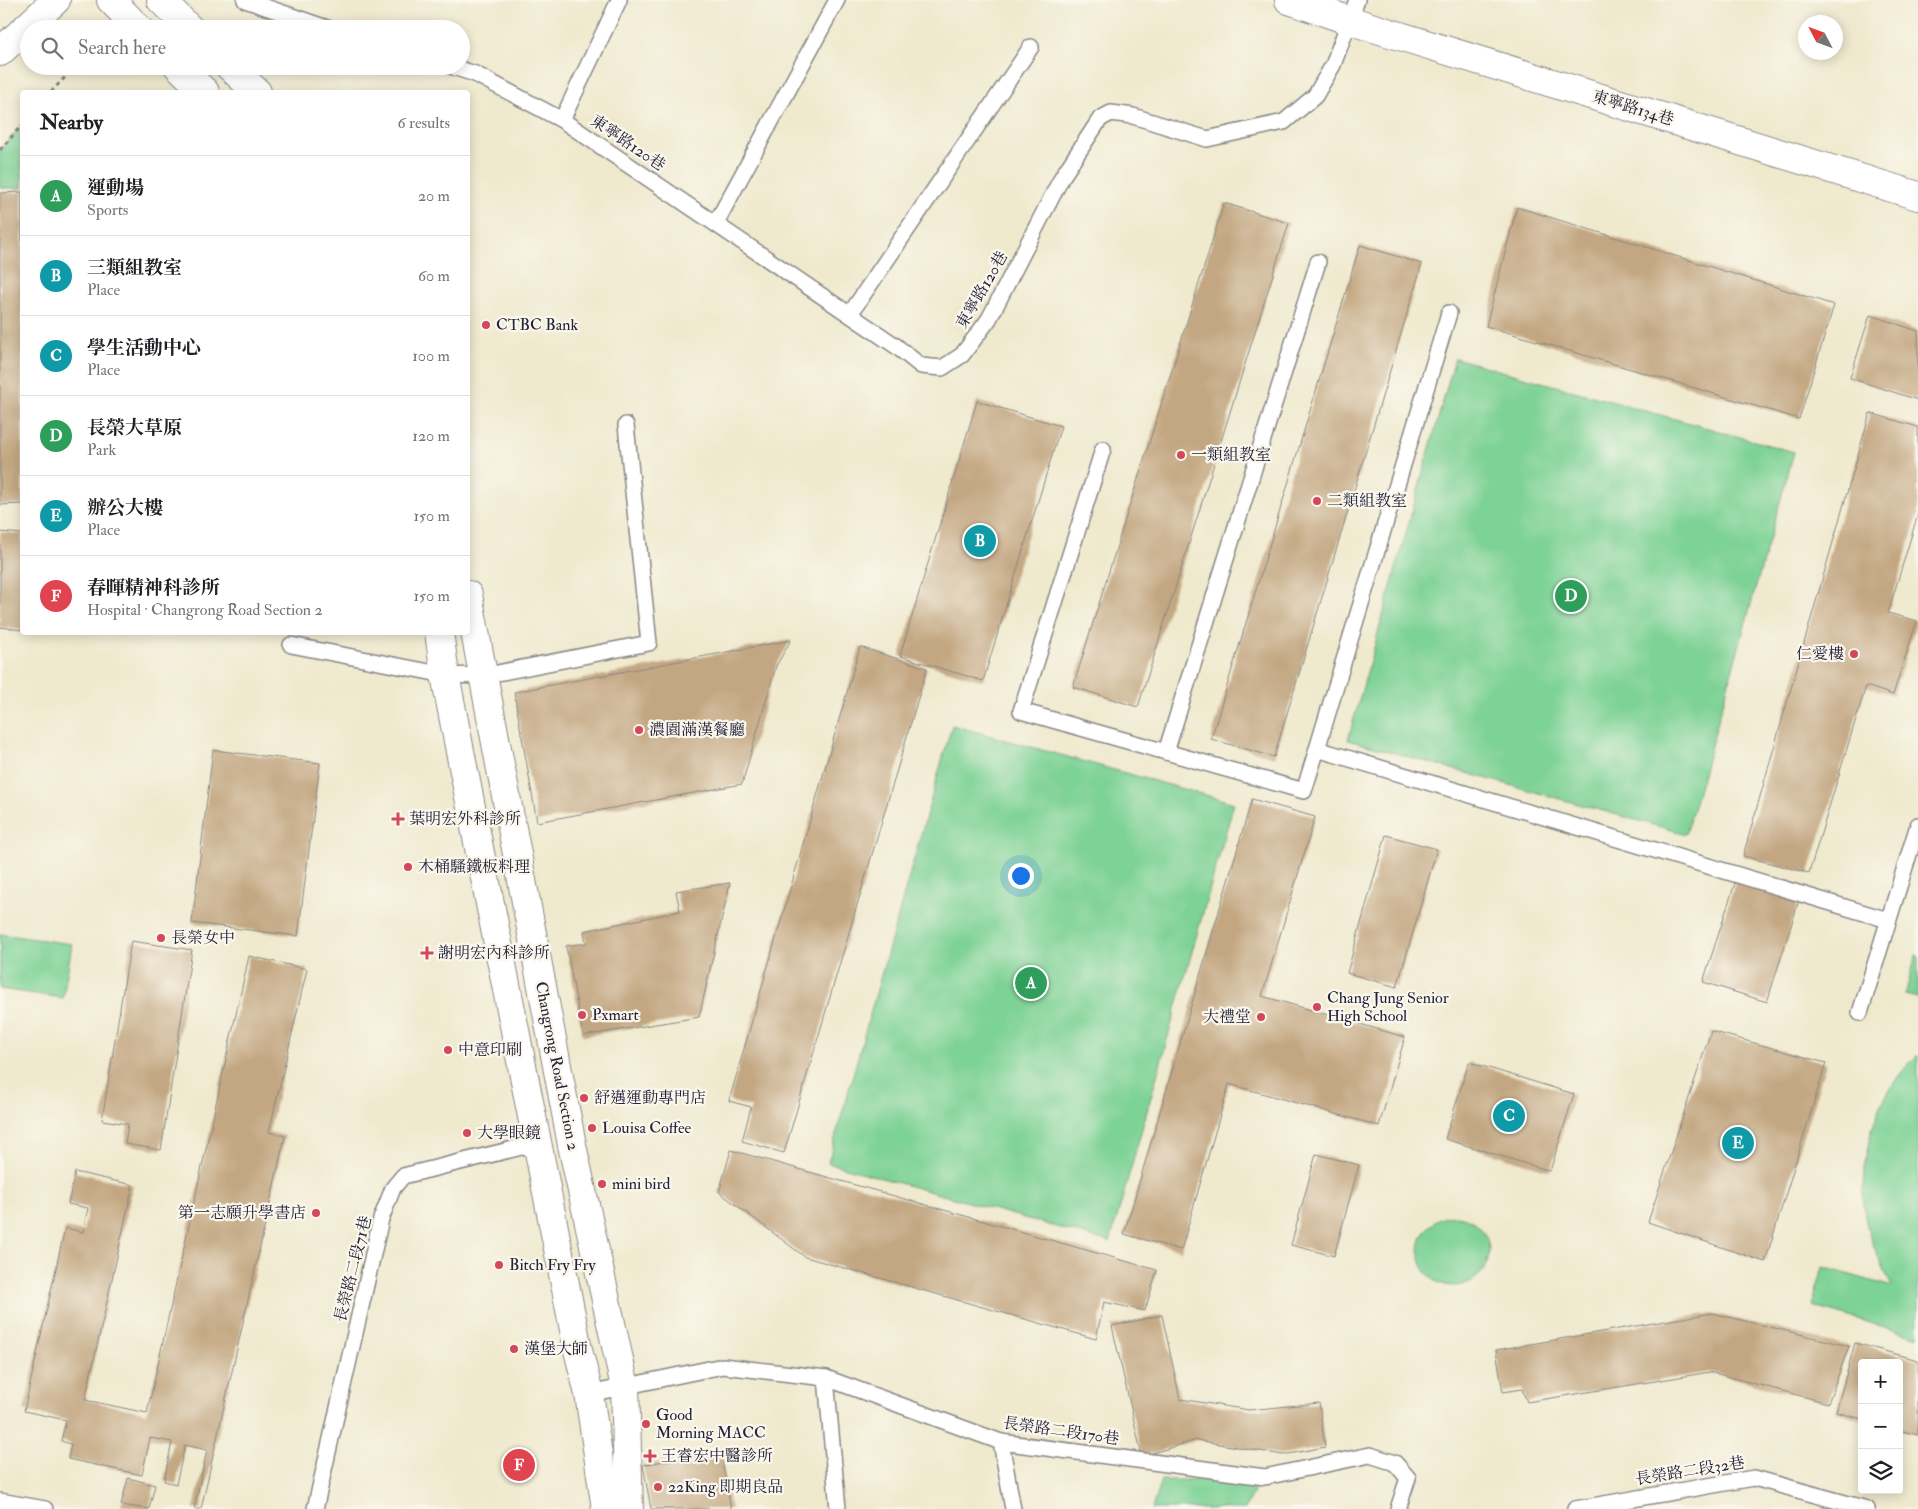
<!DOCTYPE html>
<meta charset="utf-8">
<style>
body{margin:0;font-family:"IM FELL Double Pica","Noto Serif TC",serif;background:#f2f2f2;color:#202124}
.controls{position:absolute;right:15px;bottom:15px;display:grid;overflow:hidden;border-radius:5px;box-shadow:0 2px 12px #0003}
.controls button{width:45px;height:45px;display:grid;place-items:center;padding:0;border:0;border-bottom:1px solid #e0e0e0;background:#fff;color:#202124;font:25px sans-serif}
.compass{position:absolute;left:1798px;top:15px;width:45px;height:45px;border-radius:50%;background:#fff;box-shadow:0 2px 12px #0003;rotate:311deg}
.you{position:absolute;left:1020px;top:875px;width:18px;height:18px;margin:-12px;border:4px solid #fff;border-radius:50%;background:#1a73e8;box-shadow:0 0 0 8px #1a73e833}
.badge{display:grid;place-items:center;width:32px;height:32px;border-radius:50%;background:#0b8043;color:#fff;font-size:16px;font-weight:700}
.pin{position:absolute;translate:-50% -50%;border:2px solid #fff;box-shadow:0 1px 5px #0006}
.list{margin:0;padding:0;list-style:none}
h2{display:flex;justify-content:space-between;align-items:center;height:65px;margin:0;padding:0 20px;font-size:21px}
h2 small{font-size:16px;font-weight:400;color:#757577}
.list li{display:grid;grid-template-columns:32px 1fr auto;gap:15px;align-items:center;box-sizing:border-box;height:80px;padding:0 20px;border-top:1px solid #e0e0e0}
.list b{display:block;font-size:19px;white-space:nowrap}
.list p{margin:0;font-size:16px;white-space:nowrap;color:#757577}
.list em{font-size:16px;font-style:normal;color:#757577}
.icon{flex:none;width:28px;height:28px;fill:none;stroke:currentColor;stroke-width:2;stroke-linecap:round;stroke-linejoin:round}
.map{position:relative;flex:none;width:1918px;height:1509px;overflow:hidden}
.search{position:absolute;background:#fff;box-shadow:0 2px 12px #0003;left:20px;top:20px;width:450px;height:55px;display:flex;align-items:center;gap:12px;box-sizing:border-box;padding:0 18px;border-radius:28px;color:#757577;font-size:19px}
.panel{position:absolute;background:#fff;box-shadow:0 2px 12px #0003;left:20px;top:90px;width:450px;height:545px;border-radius:5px}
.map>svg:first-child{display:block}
</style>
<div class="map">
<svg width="1918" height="1509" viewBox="0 0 1918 1509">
<rect width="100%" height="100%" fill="#fbf7ec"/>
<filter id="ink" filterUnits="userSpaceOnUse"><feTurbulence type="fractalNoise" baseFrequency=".02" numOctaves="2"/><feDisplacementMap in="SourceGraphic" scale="10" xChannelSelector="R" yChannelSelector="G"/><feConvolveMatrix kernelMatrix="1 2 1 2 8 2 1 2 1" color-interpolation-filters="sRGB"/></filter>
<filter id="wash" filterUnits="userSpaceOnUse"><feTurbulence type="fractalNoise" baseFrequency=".0096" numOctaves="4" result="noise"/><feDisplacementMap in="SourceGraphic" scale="20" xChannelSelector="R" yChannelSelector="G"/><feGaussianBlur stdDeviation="1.12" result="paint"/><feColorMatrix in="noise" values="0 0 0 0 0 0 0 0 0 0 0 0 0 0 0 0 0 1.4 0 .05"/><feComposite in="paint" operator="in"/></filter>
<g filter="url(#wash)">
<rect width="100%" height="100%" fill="#efe9ce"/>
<g fill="#7dd295" stroke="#507a68">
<polygon points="22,125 22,188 0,188 0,150"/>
<polygon points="1455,358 1794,452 1686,834 1348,740"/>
<polygon points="952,725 1234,803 1110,1242 828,1163"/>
<polygon points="0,934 72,944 63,998 0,989"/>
<polygon points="1916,955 1918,956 1918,998 1905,995"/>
<path d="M1918,1055V1337L1812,1306L1823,1267L1892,1287C1882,1264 1869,1242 1865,1216C1857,1160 1875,1093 1918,1055Z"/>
<circle cx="1454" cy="1251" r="35"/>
<polygon points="1161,1480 1259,1480 1245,1509 1152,1509"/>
</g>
<g id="blocks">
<g fill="#c3a782">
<polygon points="22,192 22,504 0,505 0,193"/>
<polygon points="1224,203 1289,223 1138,707 1073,687"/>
<polygon points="1517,207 1834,305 1799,419 1486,326"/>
<polygon points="1360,245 1422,264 1274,757 1211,739"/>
<polygon points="1870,315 1918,331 1918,400 1850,378"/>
<polygon points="977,401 1061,426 983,681 900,656"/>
<polygon points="1870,413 1918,427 1918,514 1888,613 1917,621 1893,695 1866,686 1809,873 1743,856"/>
<polygon points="0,532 22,534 22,630 0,627"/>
<polygon points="791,640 776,666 742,784 537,822 514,692"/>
<polygon points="860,647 927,668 784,1153 742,1141 751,1107 729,1101"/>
<polygon points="213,750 320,763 298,936 192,923"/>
<polygon points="1252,799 1315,817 1262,996 1405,1037 1379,1126 1229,1084 1181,1250 1124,1234"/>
<polygon points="1386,835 1437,849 1397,987 1347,973"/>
<polygon points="1737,877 1800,897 1767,1002 1703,982"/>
<polygon points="730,883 699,1017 583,1036 566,946 586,943 584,931 680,911 676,891"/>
<polygon points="131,941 192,950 161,1150 125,1144 128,1124 102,1120"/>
<polygon points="249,956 307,969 269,1132 285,1136 201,1509 194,1509 207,1450 185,1445 176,1484 164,1481 172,1442 150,1438 142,1475 68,1459 71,1444 61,1441 66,1420 24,1411 65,1228 83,1232 88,1208 68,1204 75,1172 133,1185 85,1400 147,1413"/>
<polygon points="1711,1031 1826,1063 1765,1262 1648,1222"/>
<polygon points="1469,1062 1574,1094 1550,1171 1445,1139"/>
<polygon points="731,1150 1157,1270 1145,1311 1104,1302 1096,1339 805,1257 719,1192"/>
<polygon points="1316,1154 1359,1165 1334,1256 1291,1245"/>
<polygon points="1712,1313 1849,1346 1828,1403 1710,1372 1527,1402 1522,1389 1503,1392 1496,1350"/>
<polygon points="1162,1315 1180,1399 1249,1410 1319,1403 1325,1447 1283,1455 1197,1440 1142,1456 1112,1326"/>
<polygon points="1855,1343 1918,1360 1918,1435 1899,1430 1899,1363 1862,1363 1862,1419 1836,1412"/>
<polygon points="720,1450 731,1509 651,1509 643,1465"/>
<polygon points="128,1478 155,1485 149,1509 121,1505"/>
</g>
</g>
</g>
<g filter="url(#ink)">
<use href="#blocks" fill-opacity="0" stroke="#888684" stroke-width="1"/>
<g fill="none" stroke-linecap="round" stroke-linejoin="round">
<defs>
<g id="service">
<polyline points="245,0 330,29"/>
<polyline points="450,66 475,74 562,120 896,346 921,366 942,368 962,355 989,319 1062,177 1100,119 1111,113 1133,116 1207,139 1284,122 1315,96 1333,65 1357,0"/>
<polyline points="562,120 619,0"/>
<polyline points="716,223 837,0"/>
<polyline points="1449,313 1317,749 1888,920"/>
<polyline points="850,314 1031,47"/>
<polyline points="1103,449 1021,711 1304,791 1317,749"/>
<polyline points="291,645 445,675 482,676 649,643 626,425"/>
<polyline points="1166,752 1318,262"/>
<polyline points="1860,1013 1918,825"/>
<polyline points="826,1378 838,1509"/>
<polyline points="589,1394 723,1366 826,1378 1001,1442 1265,1477 1370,1455 1395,1463 1408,1478 1398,1509"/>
<polyline points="1001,1442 1013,1509"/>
<polyline points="0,1501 45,1509"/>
<polyline points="315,1509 381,1219 393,1188 403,1176 538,1143"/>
<polyline points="1575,1509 1754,1478 1867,1509"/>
</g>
<polyline id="minor" points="1289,0 1348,20 1918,196"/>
<g id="tertiary">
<polyline points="111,0 139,29"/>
<polyline points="161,0 190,29"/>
<polyline points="0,52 56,0"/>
<polyline points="178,66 205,92"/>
<polyline points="229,66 257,92"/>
<polyline points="468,595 572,1145 625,1387 629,1509"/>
<polyline points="439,632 445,675 578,1350 589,1394 606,1509"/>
</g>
</defs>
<use href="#service" stroke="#888684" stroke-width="18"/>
<use href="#minor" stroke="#888684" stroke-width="30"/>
<use href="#tertiary" stroke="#888684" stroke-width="30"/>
<g stroke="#888684" stroke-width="3" stroke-dasharray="4 4" stroke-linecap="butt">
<polyline points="51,92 71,71 84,66"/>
<polyline points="0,150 22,125"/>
</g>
<use href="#service" stroke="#fff" stroke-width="15"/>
<use href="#minor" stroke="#fff" stroke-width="28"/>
<use href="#tertiary" stroke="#fff" stroke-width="28"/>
</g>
</g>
<g fill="#d1495b" stroke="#fbf7ec" stroke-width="2">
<circle cx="486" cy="325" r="5"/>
<circle cx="1181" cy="455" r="5"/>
<circle cx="1317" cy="501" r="5"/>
<circle cx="1854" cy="654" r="5"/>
<circle cx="639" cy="730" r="5"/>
<path d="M395.5 811.5h5v5h5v5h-5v5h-5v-5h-5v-5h5z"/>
<circle cx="408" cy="867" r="5"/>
<circle cx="161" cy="938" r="5"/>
<path d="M424.5 945.5h5v5h5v5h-5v5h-5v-5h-5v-5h5z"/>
<circle cx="1317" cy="1007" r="5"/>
<circle cx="582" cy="1015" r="5"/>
<circle cx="1261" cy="1017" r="5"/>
<circle cx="448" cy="1050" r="5"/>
<circle cx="584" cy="1098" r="5"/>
<circle cx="592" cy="1128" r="5"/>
<circle cx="467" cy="1133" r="5"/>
<circle cx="602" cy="1184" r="5"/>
<circle cx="316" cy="1213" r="5"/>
<circle cx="499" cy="1265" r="5"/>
<circle cx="514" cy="1349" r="5"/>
<circle cx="646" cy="1424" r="5"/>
<path d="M647.5 1448.5h5v5h5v5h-5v5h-5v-5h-5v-5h5z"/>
<circle cx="658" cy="1487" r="5"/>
</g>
<g text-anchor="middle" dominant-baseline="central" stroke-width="4.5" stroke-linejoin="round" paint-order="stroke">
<g font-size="16" fill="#22223b" stroke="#fbf7ec">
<text transform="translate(1633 108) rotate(17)">東寧路134巷</text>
<text transform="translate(628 143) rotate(34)">東寧路120巷</text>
<text transform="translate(982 290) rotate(-60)">東寧路120巷</text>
<text transform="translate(557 1066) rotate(79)">Changrong Road Section 2</text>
<text transform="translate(353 1269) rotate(-76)">長榮路二段71巷</text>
<text transform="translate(1061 1431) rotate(8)">長榮路二段170巷</text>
<text transform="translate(1690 1471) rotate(-9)">長榮路二段32巷</text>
</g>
<g font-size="16" fill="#22223b" stroke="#fbf7ec" text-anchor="start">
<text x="496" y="325">CTBC Bank</text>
<text x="1191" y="455">一類組教室</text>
<text x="1327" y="501">二類組教室</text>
<text x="1844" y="654" text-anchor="end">仁愛樓</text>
<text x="649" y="730">濃園滿漢餐廳</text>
<text x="409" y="819">葉明宏外科診所</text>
<text x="418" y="867">木桶騷鐵板料理</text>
<text x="171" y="938">長榮女中</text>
<text x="438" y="953">謝明宏內科診所</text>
<text x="1327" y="998">Chang Jung Senior<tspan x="1327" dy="18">High School</tspan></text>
<text x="592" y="1015">Pxmart</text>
<text x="1251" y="1017" text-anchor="end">大禮堂</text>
<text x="458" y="1050">中意印刷</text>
<text x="594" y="1098">舒邁運動專門店</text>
<text x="602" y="1128">Louisa Coffee</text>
<text x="477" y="1133">大學眼鏡</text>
<text x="612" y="1184">mini bird</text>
<text x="306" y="1213" text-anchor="end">第一志願升學書店</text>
<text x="509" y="1265">Bitch Fry Fry</text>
<text x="524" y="1349">漢堡大師</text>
<text x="656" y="1415">Good<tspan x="656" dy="18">Morning MACC</tspan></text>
<text x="661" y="1456">王睿宏中醫診所</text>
<text x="668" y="1487">22King 即期良品</text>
</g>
</g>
</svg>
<div class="controls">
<button>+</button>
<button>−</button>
<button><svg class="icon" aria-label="layers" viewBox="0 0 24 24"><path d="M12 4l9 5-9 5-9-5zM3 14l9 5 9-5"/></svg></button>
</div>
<svg class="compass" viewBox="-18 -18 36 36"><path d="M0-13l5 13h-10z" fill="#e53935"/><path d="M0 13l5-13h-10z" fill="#757577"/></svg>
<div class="you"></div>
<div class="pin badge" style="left:1031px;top:983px;background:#2e9e5b">A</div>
<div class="pin badge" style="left:980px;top:541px;background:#0f9aa8">B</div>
<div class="pin badge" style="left:1509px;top:1116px;background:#0f9aa8">C</div>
<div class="pin badge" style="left:1571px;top:596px;background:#2e9e5b">D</div>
<div class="pin badge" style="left:1738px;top:1143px;background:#0f9aa8">E</div>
<div class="pin badge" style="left:519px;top:1465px;background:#e0444e">F</div>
<div class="search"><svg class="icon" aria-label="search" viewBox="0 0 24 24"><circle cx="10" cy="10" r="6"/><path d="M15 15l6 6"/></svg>Search here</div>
<section class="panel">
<h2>Nearby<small>6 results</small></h2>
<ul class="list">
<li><span class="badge" style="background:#2e9e5b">A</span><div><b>運動場</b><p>Sports</p></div><em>20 m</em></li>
<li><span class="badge" style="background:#0f9aa8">B</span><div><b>三類組教室</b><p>Place</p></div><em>60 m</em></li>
<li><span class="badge" style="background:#0f9aa8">C</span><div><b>學生活動中心</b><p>Place</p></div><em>100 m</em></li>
<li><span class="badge" style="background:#2e9e5b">D</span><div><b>長榮大草原</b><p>Park</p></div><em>120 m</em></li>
<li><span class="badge" style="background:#0f9aa8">E</span><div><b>辦公大樓</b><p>Place</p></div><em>150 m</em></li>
<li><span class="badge" style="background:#e0444e">F</span><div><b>春暉精神科診所</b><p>Hospital · Changrong Road Section 2</p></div><em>150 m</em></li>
</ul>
</section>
</div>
